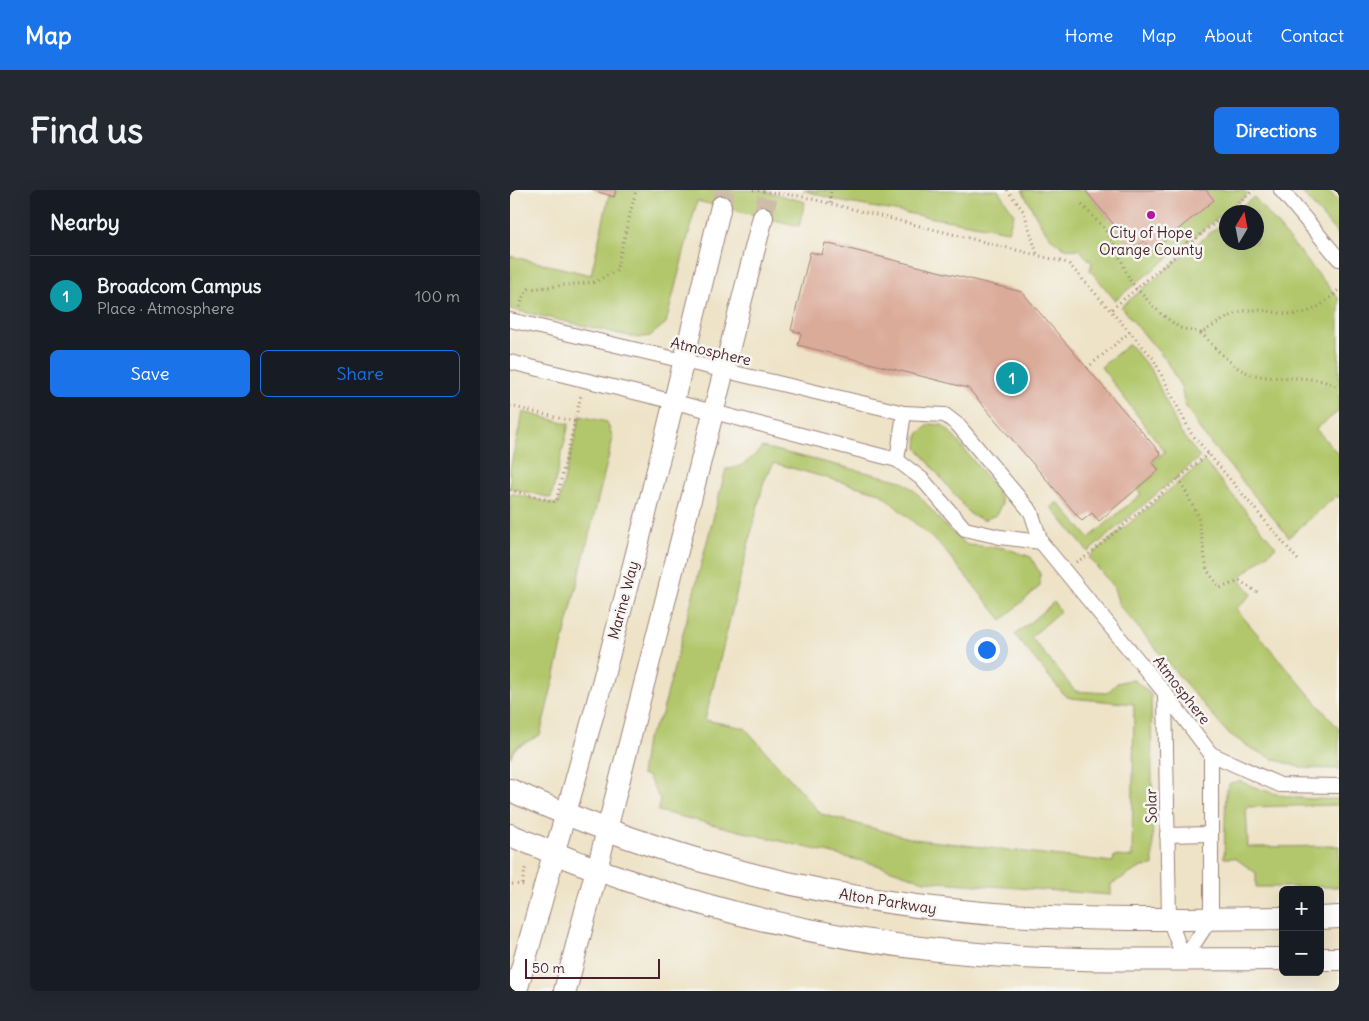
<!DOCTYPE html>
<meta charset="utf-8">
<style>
body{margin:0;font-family:Delius,sans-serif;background:#242831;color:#f1f3f6}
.controls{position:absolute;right:15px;bottom:15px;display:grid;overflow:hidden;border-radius:8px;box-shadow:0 5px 20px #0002}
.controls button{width:45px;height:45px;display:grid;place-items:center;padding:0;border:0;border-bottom:1px solid #363941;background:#171b24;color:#f1f3f6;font:25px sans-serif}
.compass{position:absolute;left:709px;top:15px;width:45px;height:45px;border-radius:50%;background:#171b24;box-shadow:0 5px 20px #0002;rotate:10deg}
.scale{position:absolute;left:15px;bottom:12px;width:135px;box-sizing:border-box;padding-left:5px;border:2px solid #4a1f2b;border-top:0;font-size:14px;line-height:18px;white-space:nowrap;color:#4a1f2b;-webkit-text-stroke:4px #f6f6f2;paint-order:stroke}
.you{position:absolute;left:476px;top:459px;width:18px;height:18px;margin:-12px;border:4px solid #fff;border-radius:50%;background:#1a73e8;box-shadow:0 0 0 8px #1a73e833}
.badge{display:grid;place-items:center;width:32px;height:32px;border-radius:50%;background:#1a73e8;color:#fff;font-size:16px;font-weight:700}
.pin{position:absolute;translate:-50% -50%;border:2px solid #fff;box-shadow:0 1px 5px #0006}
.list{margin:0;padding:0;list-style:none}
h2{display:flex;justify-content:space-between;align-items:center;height:65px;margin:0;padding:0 20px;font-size:21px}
h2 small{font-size:16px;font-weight:400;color:#9ea1a6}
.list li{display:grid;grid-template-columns:32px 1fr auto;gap:15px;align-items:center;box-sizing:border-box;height:80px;padding:0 20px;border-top:1px solid #363941}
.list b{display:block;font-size:19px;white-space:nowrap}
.list p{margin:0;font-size:16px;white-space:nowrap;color:#9ea1a6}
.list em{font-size:16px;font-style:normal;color:#9ea1a6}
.actions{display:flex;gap:10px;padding:15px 20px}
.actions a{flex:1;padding:11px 0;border:1px solid #1a73e8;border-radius:8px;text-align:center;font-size:18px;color:#1a73e8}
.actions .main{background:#1a73e8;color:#fff}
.map{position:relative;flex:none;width:829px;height:801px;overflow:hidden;border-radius:8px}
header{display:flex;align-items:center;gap:30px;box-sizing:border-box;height:70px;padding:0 25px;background:#1a73e8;color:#fff}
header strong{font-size:24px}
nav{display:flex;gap:28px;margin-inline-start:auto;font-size:18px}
.intro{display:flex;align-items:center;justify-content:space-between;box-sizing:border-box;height:120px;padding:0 30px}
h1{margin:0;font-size:35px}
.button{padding:12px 22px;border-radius:8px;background:#1a73e8;color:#fff;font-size:18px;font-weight:700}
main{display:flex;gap:30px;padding:0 30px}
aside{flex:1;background:#171b24;border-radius:8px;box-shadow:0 5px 20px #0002}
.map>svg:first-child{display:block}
</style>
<header>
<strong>Map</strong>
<nav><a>Home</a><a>Map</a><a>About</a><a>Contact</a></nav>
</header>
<div class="intro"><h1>Find us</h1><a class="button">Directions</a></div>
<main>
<aside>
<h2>Nearby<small></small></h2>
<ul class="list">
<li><span class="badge" style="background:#0f9aa8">1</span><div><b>Broadcom Campus</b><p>Place · Atmosphere</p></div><em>100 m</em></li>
</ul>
<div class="actions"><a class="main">Save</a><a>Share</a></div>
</aside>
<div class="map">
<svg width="829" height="801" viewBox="0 0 829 801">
<rect width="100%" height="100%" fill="#f6f6f2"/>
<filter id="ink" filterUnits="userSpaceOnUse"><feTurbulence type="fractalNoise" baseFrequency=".02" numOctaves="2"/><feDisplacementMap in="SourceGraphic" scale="10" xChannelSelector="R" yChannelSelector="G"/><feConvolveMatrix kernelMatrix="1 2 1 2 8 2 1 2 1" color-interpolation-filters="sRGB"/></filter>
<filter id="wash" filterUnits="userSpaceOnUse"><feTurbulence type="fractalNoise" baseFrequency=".0096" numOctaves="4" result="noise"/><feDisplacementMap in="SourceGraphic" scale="20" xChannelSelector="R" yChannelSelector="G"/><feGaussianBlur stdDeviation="1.12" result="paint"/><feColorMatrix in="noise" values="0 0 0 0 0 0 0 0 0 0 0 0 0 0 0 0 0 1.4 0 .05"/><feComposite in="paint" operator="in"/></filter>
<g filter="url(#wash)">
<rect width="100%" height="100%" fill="#eee3c7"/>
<g fill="#b2c76c" stroke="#7e734c">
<polygon points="106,0 251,0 295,12 289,36 187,11 156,133 140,146 128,148 0,119 0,66 81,85 99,5 104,7"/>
<polygon points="293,0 488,0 504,24 498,41 333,12"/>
<path d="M512,0H575L624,59L634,51L642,61L696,0H733L738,4L605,110L580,80L582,73L569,59C539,64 525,21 512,0Z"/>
<polygon points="790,0 818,0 829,12 829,46"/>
<polygon points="744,7 829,109 829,221 806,239 829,265 829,308 826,306 779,347 692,243 675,215 671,197 655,169 611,117 716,30 716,52 746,52 746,22 725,22"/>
<polygon points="619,154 642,181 670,242 690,267 578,362 541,317 548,312 579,348 631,304 627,299 649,280 642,272 655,262 591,177"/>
<polygon points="13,222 59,234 41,308 0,298 0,278"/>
<polygon points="70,226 97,232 103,248 30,545 5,558 0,568 0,303 48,315"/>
<polygon points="420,234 432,235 439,241 487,300 492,313 486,325 473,330 460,324 407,258 408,244"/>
<path d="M252,257L392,291L406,302L437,338L457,355L495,358L521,367L530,384V396L492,430L430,355L370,303L264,273L254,291L195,530L235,538L311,624L403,649L603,672L604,666L622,667L624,514L561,508L555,506L505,445L544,412L550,422L521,447L565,501L597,503L607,493L623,489L641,504L643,676L632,677L601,694V705L414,691L364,674L148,621L150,610L138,586L131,585L136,550L152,524L216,279C231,279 243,268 252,257Z"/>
<polygon points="694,271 766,357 729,388 742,404 726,419 829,539 829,579 792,578 766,570 742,559 721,545 715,540 609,415 604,398 579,367"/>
<path d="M729,591C768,607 787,610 829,609V615L736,617L738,657L829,656V697H746V683L725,668H714L716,601L720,593Z"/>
</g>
<g id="blocks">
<g fill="#dbab9a">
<polygon points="83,0 106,0 104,7"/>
<polygon points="575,0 696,0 704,10 642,61 634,51 624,59"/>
<polygon points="315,53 512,102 651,264 642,272 649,280 589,331 582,323 572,331 458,198 288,155 291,143 281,140 300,62 312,65"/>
</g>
</g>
</g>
<g filter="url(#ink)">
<use href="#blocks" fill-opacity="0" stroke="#9c8179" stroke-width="1"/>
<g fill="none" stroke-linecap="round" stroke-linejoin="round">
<g stroke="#cdbca8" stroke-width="20" stroke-dasharray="20 10" stroke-linecap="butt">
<polyline points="211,16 215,0"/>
<polyline points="253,27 259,0"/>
</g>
<defs>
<g id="street">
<polyline points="771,0 829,69"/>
<polyline points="0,130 394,223 435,225 448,235 521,322 531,352 655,503 701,564 770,595 829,596"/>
<polyline points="0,172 165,212 387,270 412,289 455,339 490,347 531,352"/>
<polyline points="387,270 394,223"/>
<polyline points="655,503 659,729 674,769"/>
<polyline points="657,645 701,644"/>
<polyline points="674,769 701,728 701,564"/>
</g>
<g id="secondary">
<path d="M44,664C107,450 159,233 211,16"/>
<polyline points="87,679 253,27"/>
</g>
<g id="primary">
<path d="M0,600C157,671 327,714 499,725C590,731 681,729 773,728"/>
<path d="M0,645C138,704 286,746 436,761C547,773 661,769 773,769"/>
<polyline points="810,728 829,727"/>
<polyline points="810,769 829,769"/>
<polyline points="6,801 44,664"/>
<polyline points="55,801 87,679"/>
</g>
</defs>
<use href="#street" stroke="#9c8179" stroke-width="16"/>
<use href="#secondary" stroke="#9c8179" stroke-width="22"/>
<use href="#primary" stroke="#9c8179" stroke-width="24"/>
<g stroke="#9c8179" stroke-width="3" stroke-dasharray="1 4" stroke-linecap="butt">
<polyline points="243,0 290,6 558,73 643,168 681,243 788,370"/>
<polyline points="497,0 514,22 527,64"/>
<polyline points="320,13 321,0"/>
<path d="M572,15L593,37L603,52L620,90L626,98L650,123L670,138L691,143C707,134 725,120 744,120C756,119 767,124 779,124C799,126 816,113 829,99"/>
<polyline points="667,40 678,54"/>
<polyline points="10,117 13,107 19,99 85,92 106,81 126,0"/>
<polyline points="602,119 744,0"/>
<path d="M691,143C704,156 721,177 738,183C769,193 800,181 829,198"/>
<polyline points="577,178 620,142"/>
<polyline points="0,216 65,232"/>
<polyline points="669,288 688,326 697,380 710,398 730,391 750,404"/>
<polyline points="0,300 46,312 71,205"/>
<polyline points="566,372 577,366 699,263"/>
<polyline points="2,694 16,695"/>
<polyline points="12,694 16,675"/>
</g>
<use href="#street" stroke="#fff" stroke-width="14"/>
<use href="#secondary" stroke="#fff" stroke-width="20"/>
<use href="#primary" stroke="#fff" stroke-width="22"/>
</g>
</g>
<circle fill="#b5179e" stroke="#f6f6f2" stroke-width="2" cx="641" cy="25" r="5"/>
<g text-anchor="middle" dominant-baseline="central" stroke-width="5" stroke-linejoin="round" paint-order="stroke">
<g font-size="15" fill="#4a1f2b" stroke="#f6f6f2">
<text x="641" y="42">City of Hope<tspan x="641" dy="17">Orange County</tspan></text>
</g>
<g font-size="15" fill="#4a1f2b" stroke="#f6f6f2">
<text transform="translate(201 161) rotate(13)">Atmosphere</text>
<text transform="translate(113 410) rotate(-75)">Marine Way</text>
<text transform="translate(672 500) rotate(52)">Atmosphere</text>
<text transform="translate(641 616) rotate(-91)">Solar</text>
<text transform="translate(378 711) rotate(9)">Alton Parkway</text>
</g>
</g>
</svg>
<div class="controls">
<button>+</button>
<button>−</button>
</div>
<svg class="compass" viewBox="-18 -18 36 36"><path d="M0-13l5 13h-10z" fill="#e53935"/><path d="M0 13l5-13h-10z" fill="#9ea1a6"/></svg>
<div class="scale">50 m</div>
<div class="you"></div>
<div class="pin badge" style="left:502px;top:188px;background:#0f9aa8">1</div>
</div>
</main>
